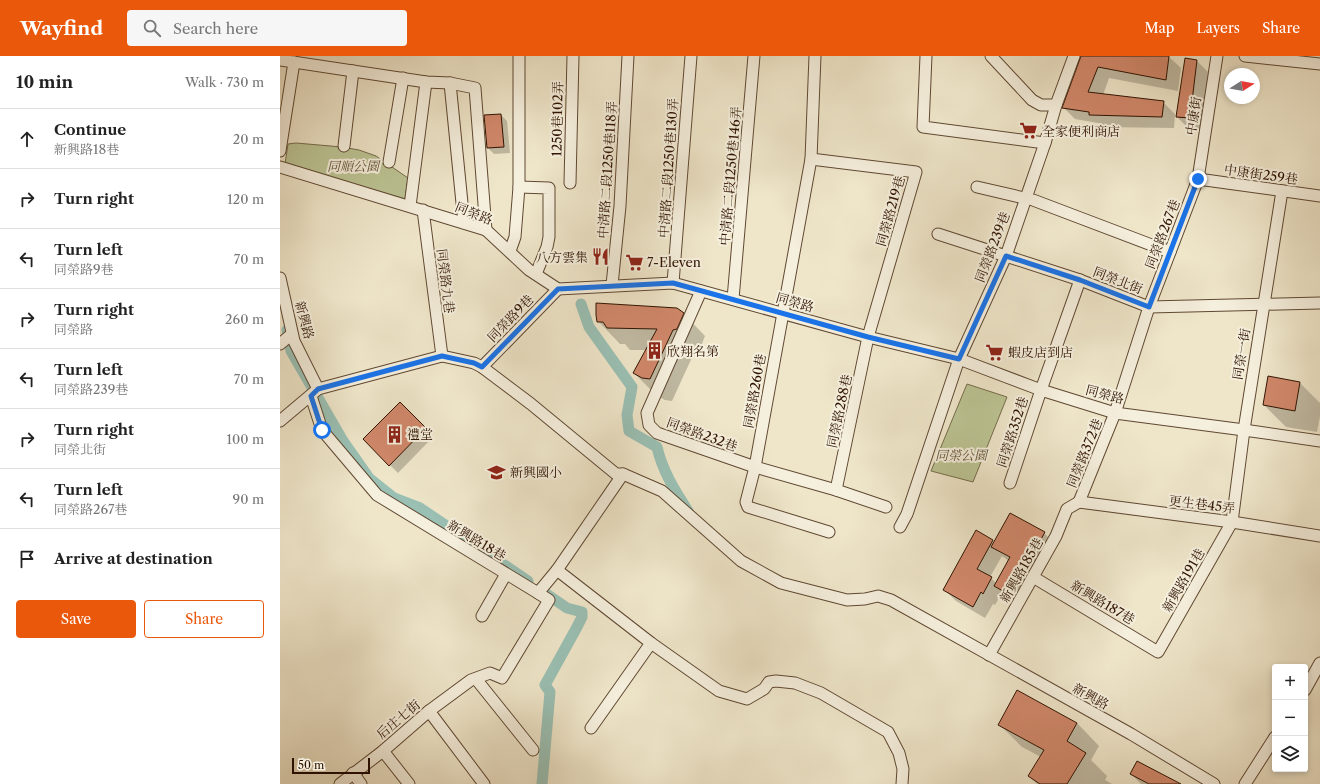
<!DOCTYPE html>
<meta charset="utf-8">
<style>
body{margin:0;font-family:"Libre Caslon Text","Noto Serif TC",serif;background:#f6f6f6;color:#222}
.controls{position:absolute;right:12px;bottom:12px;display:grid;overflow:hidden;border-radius:4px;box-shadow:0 2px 6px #0003}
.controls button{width:36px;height:36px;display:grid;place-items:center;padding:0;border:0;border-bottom:1px solid #e0e0e0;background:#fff;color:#222;font:20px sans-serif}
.compass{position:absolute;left:944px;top:12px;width:36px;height:36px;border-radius:50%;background:#fff;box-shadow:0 2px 6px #0003;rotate:79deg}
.scale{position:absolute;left:12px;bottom:10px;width:78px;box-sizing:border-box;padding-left:4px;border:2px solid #2f1300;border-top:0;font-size:11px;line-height:14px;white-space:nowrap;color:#2f1300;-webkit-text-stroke:3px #f5efdd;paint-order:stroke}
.stop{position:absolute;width:12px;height:12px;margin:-9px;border:3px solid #1a73e8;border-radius:50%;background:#fff}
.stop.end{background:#1a73e8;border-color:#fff;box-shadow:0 1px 4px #0008}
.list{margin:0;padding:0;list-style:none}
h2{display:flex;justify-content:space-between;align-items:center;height:52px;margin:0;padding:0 16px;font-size:17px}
h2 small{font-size:13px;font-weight:400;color:#767676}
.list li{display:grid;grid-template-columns:26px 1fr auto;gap:12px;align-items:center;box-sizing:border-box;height:60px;padding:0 16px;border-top:1px solid #e0e0e0}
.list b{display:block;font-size:15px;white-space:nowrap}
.list p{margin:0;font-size:13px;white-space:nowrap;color:#767676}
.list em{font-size:13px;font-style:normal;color:#767676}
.actions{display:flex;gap:8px;padding:12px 16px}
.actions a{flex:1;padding:9px 0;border:1px solid #ea580c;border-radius:4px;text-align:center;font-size:14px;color:#ea580c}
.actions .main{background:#ea580c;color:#fff}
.icon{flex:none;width:22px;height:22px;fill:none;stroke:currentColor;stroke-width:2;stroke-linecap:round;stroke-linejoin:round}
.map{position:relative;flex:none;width:1040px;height:728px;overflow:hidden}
header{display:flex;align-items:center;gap:24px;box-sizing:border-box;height:56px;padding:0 20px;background:#ea580c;color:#fff}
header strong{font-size:19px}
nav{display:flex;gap:22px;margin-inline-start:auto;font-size:14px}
.search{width:280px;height:36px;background:#f6f6f6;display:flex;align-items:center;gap:10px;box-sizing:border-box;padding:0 14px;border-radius:4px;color:#767676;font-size:15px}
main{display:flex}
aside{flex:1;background:#fff}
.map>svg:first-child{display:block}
</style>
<header>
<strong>Wayfind</strong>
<div class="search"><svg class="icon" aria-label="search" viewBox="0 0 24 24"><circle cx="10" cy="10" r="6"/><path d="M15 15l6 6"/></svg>Search here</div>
<nav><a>Map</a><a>Layers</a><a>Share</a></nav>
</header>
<main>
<aside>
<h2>10 min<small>Walk · 730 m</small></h2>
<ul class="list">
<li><svg class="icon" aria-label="ahead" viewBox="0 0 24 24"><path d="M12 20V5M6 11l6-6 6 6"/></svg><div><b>Continue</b><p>新興路18巷</p></div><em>20 m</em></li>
<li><svg class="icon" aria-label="right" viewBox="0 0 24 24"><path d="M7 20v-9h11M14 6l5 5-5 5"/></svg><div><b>Turn right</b></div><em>120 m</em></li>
<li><svg class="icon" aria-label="left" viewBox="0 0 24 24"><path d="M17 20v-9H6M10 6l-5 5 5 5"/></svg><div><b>Turn left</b><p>同榮路9巷</p></div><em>70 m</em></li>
<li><svg class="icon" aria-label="right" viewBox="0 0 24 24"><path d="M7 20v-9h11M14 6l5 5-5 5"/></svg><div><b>Turn right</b><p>同榮路</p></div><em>260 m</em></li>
<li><svg class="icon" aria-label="left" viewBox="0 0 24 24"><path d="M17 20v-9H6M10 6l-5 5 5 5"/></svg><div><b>Turn left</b><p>同榮路239巷</p></div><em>70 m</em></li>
<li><svg class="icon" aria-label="right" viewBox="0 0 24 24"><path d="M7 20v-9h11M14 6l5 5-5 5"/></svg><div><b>Turn right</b><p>同榮北街</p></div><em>100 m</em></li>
<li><svg class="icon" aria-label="left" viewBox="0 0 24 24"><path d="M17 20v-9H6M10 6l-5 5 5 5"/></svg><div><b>Turn left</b><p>同榮路267巷</p></div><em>90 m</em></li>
<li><svg class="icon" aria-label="arrive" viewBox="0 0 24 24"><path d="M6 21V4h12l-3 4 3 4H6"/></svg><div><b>Arrive at destination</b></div></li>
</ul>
<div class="actions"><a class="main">Save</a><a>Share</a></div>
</aside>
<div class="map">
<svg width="1040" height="728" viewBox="0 0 1040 728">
<rect width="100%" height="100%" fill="#efe6ca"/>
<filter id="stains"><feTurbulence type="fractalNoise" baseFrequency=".005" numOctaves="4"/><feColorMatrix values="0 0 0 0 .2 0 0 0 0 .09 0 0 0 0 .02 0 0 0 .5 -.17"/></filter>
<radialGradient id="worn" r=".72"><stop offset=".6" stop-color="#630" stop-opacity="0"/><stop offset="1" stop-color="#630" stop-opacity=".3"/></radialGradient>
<g fill="#bcc494" stroke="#766c4a">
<polygon points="16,87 62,91 79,94 96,100 128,122 125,143 5,108 8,88"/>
<polygon points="687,328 727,341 693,426 651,415"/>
</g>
<g fill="#0003" fill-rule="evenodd">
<polygon points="802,0 889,1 901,12 898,35 829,22 823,39 883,46 895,58 894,72 822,71 818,67 795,63 784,52"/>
<polygon points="917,5 928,16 922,73 909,73 897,61"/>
<polygon points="221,59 227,65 230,97 214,98 208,92"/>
<polygon points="403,257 425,280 419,295 415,295 392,345 385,344 376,339 354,317 367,294 350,294 345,288 340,288 318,265"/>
<polygon points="1020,327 1040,347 1040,360 1037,376 1006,371 984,349"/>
<polygon points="120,347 153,381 118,417 84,383"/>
<path d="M764,477L776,489L742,550L727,542L722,537L715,549L713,548L705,562L676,545L664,533L712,484L714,487ZM722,500L729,505L716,527L710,521Z"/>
<polygon points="797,667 819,690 811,704 827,720 825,724 832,728 757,728 749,720 761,701 742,691 720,669"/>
<polygon points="851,718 899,728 861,728"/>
</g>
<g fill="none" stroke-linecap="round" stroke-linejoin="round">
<g stroke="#9ac0b4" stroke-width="11">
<path d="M301,248L309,271L352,331L347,359L349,375L377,391C382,414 395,435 408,455"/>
<polyline points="7,274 11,295 63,385 89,422 114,442 140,452 248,525"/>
<polyline points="262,728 270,636 265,629 297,571 302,561 302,556 287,552 262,535"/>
</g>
</g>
<g fill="#d1886b" stroke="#2f1300">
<polygon points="801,0 889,0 886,24 818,11 808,36 884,45 882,61 809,59 809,56 782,52"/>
<polygon points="905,2 917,4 910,62 896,61"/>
<polygon points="221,58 224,91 207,92 204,59"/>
<polygon points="316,247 397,252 404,257 397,273 393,274 370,323 362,322 353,317 377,273 327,272 323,266 317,266 316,259"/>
<polygon points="988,320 1020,326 1015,355 983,349"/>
<polygon points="120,346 146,372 109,410 83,383"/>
<polygon points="730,457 765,476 730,539 714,530 730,501 711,491"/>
<polygon points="696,474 713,484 697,513 712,521 703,538 701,536 693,551 663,534"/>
<polygon points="737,634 797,667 787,685 806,697 787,728 760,728 748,720 764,694 718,669"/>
<polygon points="857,705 901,728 869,728 850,718"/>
</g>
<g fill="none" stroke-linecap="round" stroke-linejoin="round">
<defs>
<g id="minor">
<polyline points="535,0 531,103 475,411 466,446 468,451 549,476"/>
<polyline points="646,0 643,71 765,87 776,49"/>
<polyline points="711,0 752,44 761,49 776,49 794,0"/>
<polyline points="965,0 1040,8"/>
<polyline points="0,4 146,26 170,27 195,32 206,174"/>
<polyline points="170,27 184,167"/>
<polyline points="64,90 73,15"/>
<polyline points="0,95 14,6"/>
<polyline points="531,103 636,116 588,281 556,434"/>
<polyline points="109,106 123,22"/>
<polyline points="0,111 206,174 249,214 278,233 393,227 588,281 679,303 761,334 835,357 964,374 1040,385"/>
<polyline points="918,123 1040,140"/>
<polyline points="290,127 293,0"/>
<polyline points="239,131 269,132 269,181 267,191 256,218"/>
<polyline points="697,131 753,144 890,196"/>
<polyline points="130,150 146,26"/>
<polyline points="143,154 162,300"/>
<polyline points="658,178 800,224 869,251 1040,247"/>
<polyline points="230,195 235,181 239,131 239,0"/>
<polyline points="0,222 14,285 38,333"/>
<polyline points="393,227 411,0"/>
<polyline points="332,229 340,150 348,0"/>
<polyline points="421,235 367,357 369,369 377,377 475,411 556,434 606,451"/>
<polyline points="453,243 474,0"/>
<polyline points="0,288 12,278"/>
<polyline points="202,311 278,233"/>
<polyline points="31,340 42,374 97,439 258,537 277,514 371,587 439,635 467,643 484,633 489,626 496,625 515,627 541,637 608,676 619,697 623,713 622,728"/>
<polyline points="0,365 38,333 162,300 194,307 202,311 251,348 336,418 343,418 382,435 461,505 501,527 567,544 585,543 598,540 611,544 851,678 934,728"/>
<polyline points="730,427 761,334 800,224"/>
<polyline points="799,446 835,357 869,251 918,123 937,0"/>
<polyline points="799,446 952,466 1040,480"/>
<polyline points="620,471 627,458 679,303 726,200 765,87"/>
<polyline points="277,514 343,418"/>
<polyline points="753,521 878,596 952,466 964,374 1002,135"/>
<polyline points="202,560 226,518"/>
<polyline points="709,599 776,480 787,453 799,446"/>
<polyline points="196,623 253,694"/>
<polyline points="1025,634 1040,607"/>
<polyline points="149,655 204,728"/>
<polyline points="311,672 371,587"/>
<polyline points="103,695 129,728"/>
<polyline points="73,717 81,728"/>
<polyline points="60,728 103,695 149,655 191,624 210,617 222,622 269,544 258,537"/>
<polyline points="965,728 995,681"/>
</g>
</defs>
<use href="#minor" stroke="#5f4832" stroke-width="13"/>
<use href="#minor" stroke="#f5efdd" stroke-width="11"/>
</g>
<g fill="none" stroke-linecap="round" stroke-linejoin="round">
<polyline stroke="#1a73e8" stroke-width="5" points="42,374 31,340 38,333 162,300 194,307 202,311 278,233 393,227 588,281 679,303 726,200 800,224 869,251 918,123"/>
</g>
<defs>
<symbol id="supermarket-bare" viewBox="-9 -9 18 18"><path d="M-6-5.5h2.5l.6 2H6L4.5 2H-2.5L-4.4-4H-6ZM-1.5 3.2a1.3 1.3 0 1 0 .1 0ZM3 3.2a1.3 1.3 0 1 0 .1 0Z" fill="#8f2418" stroke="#f5efdd" stroke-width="2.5" paint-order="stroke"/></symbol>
<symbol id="restaurant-bare" viewBox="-9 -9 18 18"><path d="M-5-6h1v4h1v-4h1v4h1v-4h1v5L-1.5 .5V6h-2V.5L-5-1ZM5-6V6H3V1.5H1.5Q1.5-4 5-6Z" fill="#8f2418" stroke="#f5efdd" stroke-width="2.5" paint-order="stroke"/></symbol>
<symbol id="building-bare" viewBox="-9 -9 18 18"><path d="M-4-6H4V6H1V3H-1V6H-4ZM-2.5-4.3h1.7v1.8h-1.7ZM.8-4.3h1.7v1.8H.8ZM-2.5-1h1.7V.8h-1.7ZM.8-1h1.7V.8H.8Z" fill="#8f2418" stroke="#f5efdd" stroke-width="2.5" paint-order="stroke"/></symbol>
<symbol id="school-bare" viewBox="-9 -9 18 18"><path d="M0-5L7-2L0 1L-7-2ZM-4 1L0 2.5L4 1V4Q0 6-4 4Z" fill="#8f2418" stroke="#f5efdd" stroke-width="2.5" paint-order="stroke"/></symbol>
</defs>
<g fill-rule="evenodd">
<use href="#supermarket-bare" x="736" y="62" width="25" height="25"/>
<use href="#restaurant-bare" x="308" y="188" width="25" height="25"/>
<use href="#supermarket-bare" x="342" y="194" width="25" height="25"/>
<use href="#building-bare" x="362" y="282" width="25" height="25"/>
<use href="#supermarket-bare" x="702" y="284" width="25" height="25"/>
<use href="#building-bare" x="102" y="366" width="25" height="25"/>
<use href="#school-bare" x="204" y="404" width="25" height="25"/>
</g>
<g text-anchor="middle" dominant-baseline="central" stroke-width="4" stroke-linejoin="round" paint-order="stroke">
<g font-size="13" fill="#2f1300" stroke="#f5efdd">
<text transform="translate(913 60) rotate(-81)">中康街</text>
<text transform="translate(277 63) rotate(-89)">1250巷102弄</text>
<text transform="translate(388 112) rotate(-86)">中清路二段1250巷130弄</text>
<text transform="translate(327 114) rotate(-86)">中清路二段1250巷118弄</text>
<text transform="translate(981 118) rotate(8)">中康街259巷</text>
<text transform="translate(450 120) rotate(-85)">中清路二段1250巷146弄</text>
<text transform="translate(610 155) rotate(-74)">同榮路219巷</text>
<text transform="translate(194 157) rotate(22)">同榮路</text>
<text transform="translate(882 178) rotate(-69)">同榮路267巷</text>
<text transform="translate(712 191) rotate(-69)">同榮路239巷</text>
<text transform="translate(838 224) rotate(21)">同榮北街</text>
<text transform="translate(166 225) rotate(83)">同榮路九巷</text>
<text transform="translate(515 246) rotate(16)">同榮路</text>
<text transform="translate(230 262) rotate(-46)">同榮路9巷</text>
<text transform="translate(25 264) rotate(75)">新興路</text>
<text transform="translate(961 298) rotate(-81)">同榮一街</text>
<text transform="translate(474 335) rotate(-80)">同榮路260巷</text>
<text transform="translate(825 338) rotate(15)">同榮路</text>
<text transform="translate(559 355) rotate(-78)">同榮路288巷</text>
<text transform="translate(732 376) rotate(-72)">同榮路352巷</text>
<text transform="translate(422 378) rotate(20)">同榮路232巷</text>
<text transform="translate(804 397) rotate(-68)">同榮路372巷</text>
<text transform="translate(922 448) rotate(7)">更生巷45弄</text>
<text transform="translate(197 484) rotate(31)">新興路18巷</text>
<text transform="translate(741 514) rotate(-60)">新興路185巷</text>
<text transform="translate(903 524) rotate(-60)">新興路191巷</text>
<text transform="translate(823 546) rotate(31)">新興路187巷</text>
<text transform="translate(811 640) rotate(29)">新興路</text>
<text transform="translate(118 663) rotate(-40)">后庄七街</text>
</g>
<g font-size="13" fill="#2f1300" stroke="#f5efdd" text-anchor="start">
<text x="762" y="75">全家便利商店</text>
<text x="308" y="201" text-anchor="end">八方雲集</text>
<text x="367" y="206">7-Eleven</text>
<text x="387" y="295">欣翔名第</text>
<text x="728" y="296">蝦皮店到店</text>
<text x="127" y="378">禮堂</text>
<text x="230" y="416">新興國小</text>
</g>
<g font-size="13" font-style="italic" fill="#605134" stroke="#f5efdd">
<text x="73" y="110">同順公園</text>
<text x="681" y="399">同榮公園</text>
</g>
</g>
<rect width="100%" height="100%" filter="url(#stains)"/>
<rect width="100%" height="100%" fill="url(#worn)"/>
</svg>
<div class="controls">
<button>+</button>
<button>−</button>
<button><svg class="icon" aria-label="layers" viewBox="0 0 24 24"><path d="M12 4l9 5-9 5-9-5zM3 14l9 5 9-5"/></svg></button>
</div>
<svg class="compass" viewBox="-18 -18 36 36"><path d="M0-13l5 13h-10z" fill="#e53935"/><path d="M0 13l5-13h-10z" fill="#767676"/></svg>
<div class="scale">50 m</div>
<div class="stop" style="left:42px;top:374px"></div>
<div class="stop end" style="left:918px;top:123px"></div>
</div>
</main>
